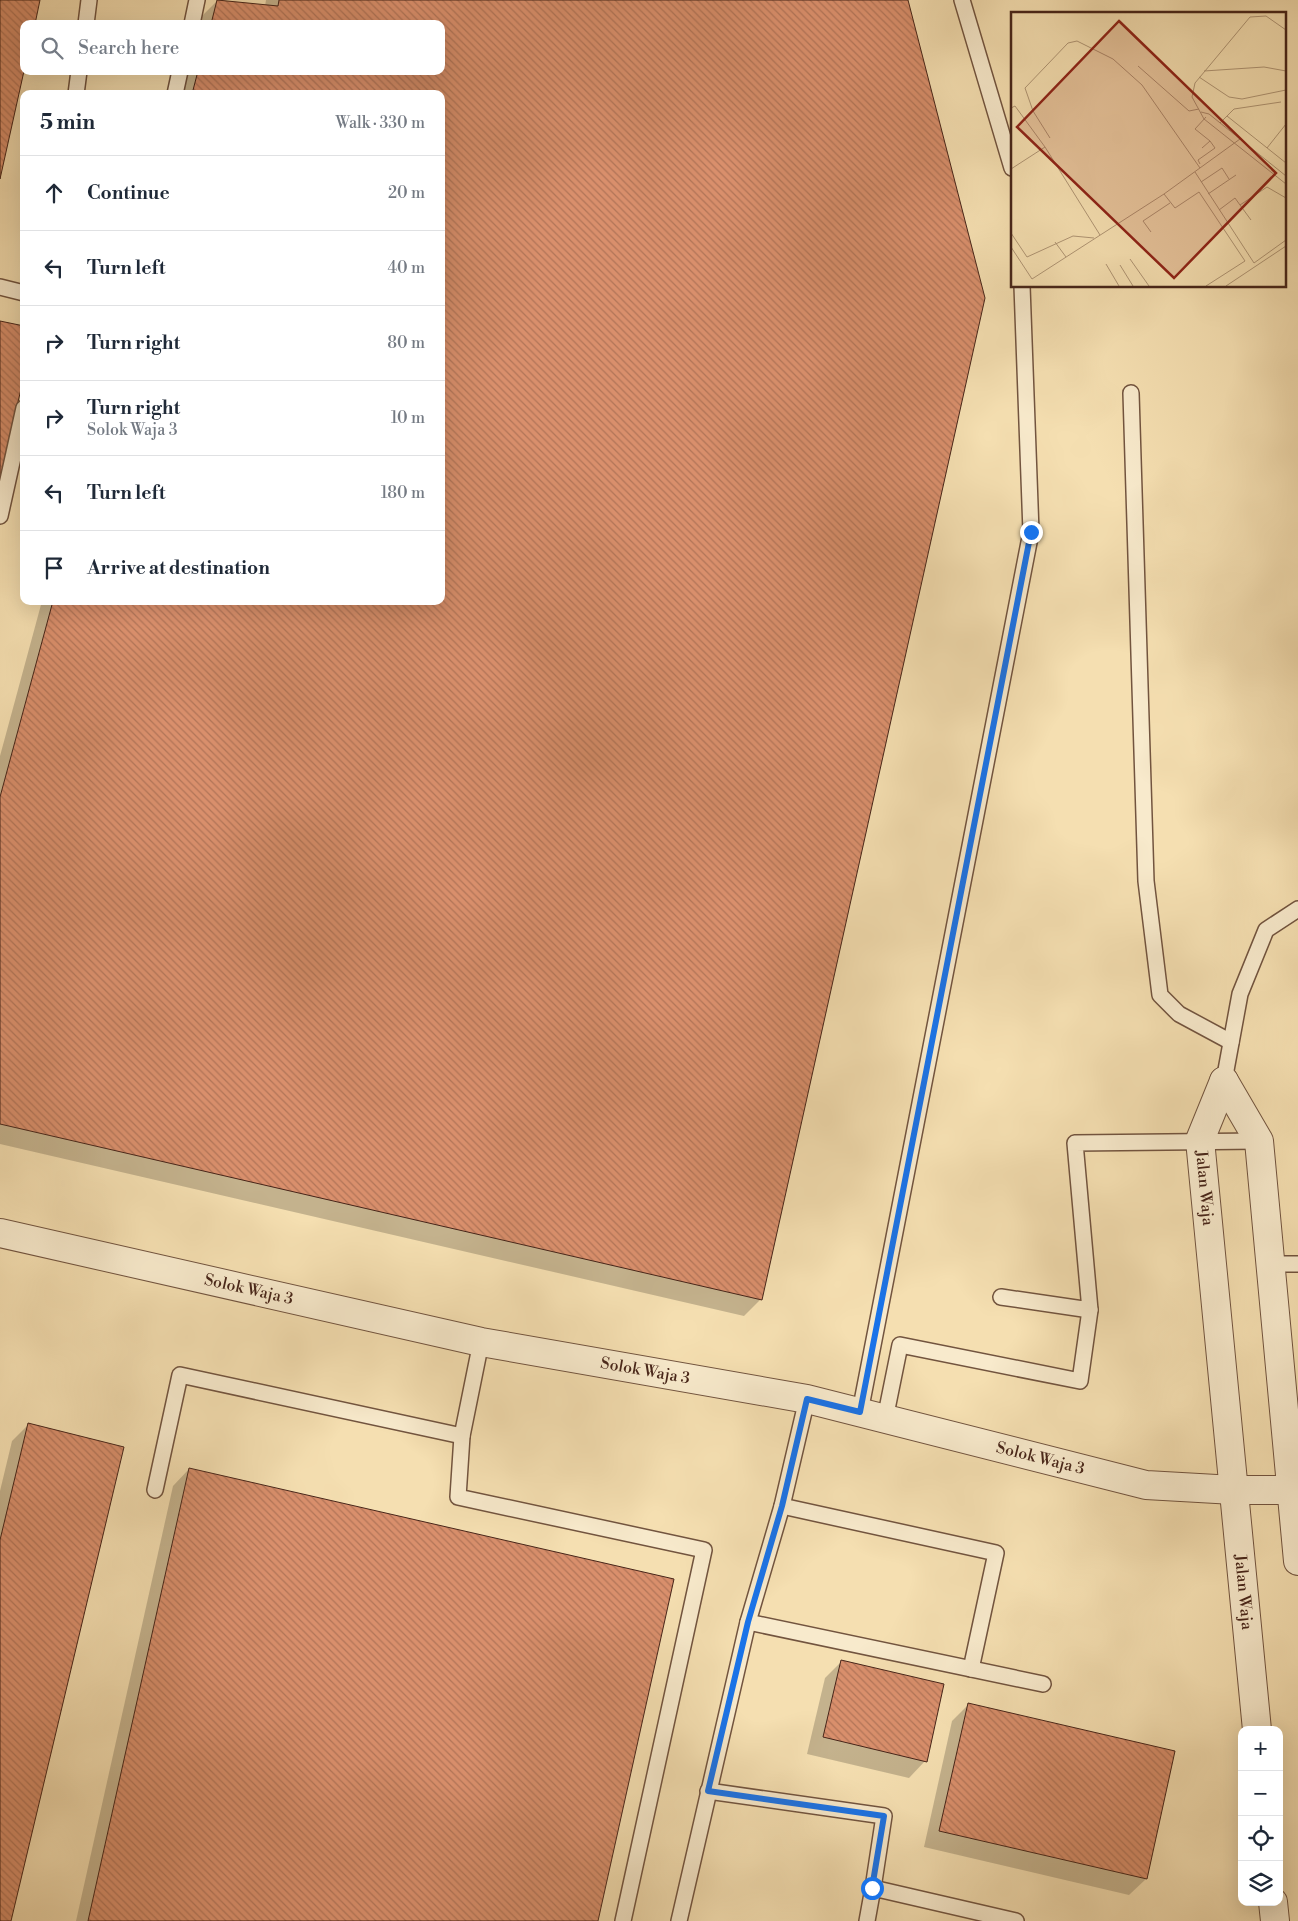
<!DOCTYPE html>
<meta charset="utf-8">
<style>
body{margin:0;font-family:"Libre Bodoni",serif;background:#f6f6f7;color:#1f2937}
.controls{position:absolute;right:15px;bottom:15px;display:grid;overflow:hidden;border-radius:10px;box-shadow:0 5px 20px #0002}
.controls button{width:45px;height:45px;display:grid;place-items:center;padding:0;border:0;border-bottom:1px solid #e0e1e3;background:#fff;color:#1f2937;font:25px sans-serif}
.stop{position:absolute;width:15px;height:15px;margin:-11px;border:4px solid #1a73e8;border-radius:50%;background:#fff}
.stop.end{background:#1a73e8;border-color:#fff;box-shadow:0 1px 5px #0008}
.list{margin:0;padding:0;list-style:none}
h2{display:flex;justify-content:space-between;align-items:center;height:65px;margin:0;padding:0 20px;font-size:21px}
h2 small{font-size:16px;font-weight:400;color:#747a83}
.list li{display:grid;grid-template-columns:32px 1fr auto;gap:15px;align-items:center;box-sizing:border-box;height:75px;padding:0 20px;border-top:1px solid #e0e1e3}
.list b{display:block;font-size:19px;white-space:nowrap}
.list p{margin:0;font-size:16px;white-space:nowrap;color:#747a83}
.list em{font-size:16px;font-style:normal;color:#747a83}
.icon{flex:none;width:28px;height:28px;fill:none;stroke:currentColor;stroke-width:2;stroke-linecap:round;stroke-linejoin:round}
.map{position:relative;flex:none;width:1298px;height:1921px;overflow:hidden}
.search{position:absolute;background:#fff;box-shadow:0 5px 20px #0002;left:20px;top:20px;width:425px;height:55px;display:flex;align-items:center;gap:12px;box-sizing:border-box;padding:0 18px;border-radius:10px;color:#747a83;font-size:19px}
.panel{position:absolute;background:#fff;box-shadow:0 5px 20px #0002;left:20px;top:90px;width:425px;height:515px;border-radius:10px}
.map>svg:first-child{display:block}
</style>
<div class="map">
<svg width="1298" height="1921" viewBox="0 0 1298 1921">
<defs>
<pattern id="building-back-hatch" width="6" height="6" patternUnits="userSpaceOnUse" patternTransform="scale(1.25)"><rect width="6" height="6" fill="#d98f6c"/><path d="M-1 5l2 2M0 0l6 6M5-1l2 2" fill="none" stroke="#b27558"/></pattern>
</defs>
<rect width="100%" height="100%" fill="#f5dfb1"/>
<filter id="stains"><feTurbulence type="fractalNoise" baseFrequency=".004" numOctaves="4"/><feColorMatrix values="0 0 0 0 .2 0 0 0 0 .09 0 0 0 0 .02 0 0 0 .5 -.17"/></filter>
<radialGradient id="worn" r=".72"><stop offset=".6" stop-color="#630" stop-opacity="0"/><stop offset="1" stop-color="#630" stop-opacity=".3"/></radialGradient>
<g fill="#0003">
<polygon points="218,0 265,6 266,0 907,0 761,1299 744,1316 0,1144 0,756 42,601 441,601 441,94 180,94 187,71 441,71 441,24 200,24 202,16"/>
<polygon points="28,1425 10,1921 0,1921 0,1491 12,1441"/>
<polygon points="189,1469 597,1921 76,1921 173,1486"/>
<polygon points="841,1662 925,1761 909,1778 807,1754 825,1678"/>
<polygon points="969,1704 1174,1752 1146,1879 1129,1895 924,1847 952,1721"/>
</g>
<g fill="url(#building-back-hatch)" stroke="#472519">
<polygon points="0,0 40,0 35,24 24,24 24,71 0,179"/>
<polygon points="217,0 278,6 279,0 908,0 985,298 762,1300 0,1124 0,797 53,601 441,601 441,94 192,94 198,71 441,71 441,24 211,24"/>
<polygon points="0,321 24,326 24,376 0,480"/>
<polygon points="28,1423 124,1447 11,1921 0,1921 0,1540"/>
<polygon points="189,1468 674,1579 598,1921 88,1921"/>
<polygon points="841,1660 944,1684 927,1762 823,1737"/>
<polygon points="968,1703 1175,1751 1147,1879 939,1831"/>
</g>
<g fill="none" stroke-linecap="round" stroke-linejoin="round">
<defs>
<g id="service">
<polyline points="962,0 1012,168"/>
<polyline points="86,24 89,0"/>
<polyline points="192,24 197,0"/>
<polyline points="76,94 79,71"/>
<polyline points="175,94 180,71"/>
<polyline points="0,287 24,293"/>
<polyline points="1131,393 1146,881 1160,995 1179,1014 1231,1042"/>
<polyline points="0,516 24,408"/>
<polyline points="1224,1081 1240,994 1266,930 1298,909"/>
<polyline points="1271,1264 1298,1264"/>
<polyline points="1001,1297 1090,1310 1075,1143 1259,1141"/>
<polyline points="481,1342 462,1436 458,1497 704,1550 623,1921"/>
<polyline points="860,1412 1031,532 1022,286"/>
<polyline points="885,1419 900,1345 1080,1381 1090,1310"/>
<polyline points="155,1490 180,1375 462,1436"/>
<polyline points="782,1506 996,1553 971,1669"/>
<polyline points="748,1622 1043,1684"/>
<polyline points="708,1791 884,1816 873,1888"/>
<polyline points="679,1921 748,1622 782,1506 807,1399"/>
<polyline points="867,1921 873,1888 1016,1921"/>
</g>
<g id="minor">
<path id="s1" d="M1224,1081L1200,1140L1257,1730"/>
<polyline points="1224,1081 1259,1141 1298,1561"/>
<path id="s2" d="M0,1233L481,1342L807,1399L1146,1485L1234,1490H1291"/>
<polyline points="1273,1902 1275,1921"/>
</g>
</defs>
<use href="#service" stroke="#72543f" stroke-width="18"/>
<use href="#minor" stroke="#72543f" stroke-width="30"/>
<use href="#service" stroke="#f8eacc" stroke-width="15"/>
<use href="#minor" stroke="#f8eacc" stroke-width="28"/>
</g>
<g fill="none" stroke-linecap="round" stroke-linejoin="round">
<polyline stroke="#1a73e8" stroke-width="6" points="872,1888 884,1816 708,1791 748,1622 782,1506 807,1399 860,1412 1031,532"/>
</g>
<g text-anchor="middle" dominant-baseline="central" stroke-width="4.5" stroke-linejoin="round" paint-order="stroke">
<g font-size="16" fill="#472519" stroke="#f8eacc">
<text stroke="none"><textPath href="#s1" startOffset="112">Jalan Waja</textPath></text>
<text stroke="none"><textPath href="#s2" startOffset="255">Solok Waja 3</textPath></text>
<text stroke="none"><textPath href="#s2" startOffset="660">Solok Waja 3</textPath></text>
<text stroke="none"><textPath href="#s2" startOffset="1065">Solok Waja 3</textPath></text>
<text stroke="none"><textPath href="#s1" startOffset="518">Jalan Waja</textPath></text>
</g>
</g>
<g transform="translate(1011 12)">
<rect width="275" height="275" fill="#f5dfb1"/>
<path fill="none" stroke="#af9574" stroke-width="1" d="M275,18L255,4L239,5L184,71L181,85L193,107L275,172M127,54L178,99L188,97M193,59L253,55L275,59M188,65L218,85L231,87L275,78M0,96L4,94L34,135L89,223M190,100L198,102L275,164M216,104L275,151M209,111L223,97L270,90M39,126L22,99L14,76L57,31L66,29L102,47L131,73L189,156M191,136L199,129L184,117L195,105M256,136L275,112M189,152L187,148L204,136L199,129M0,157L34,135M184,160L243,251L275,228M190,170L211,156L218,167M153,182L164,196L188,180L234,249L195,274M197,182L225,163M208,198L224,186L229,193M240,208L229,193L256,175L275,186M140,220L132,209L159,191M0,221L16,245L62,224L83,226M44,230L55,245M0,235L21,267M119,247L138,274M95,252L108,274M109,253L122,274M21,267L153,182L229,127M215,274L275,234"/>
<path fill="#8f2418" fill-opacity="0.15" stroke="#8f2418" stroke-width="2.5" d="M108,9L265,161L163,266L6,115Z"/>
<rect width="275" height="275" fill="none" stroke="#472519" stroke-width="2.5"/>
</g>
<rect width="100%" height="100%" filter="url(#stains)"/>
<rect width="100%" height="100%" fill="url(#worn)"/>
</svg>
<div class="controls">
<button>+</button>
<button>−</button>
<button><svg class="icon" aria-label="locate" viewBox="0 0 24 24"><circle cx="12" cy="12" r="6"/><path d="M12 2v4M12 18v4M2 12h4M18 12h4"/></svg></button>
<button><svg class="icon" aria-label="layers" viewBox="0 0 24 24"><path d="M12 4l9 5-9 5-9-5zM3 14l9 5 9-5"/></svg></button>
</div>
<div class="stop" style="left:872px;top:1888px"></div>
<div class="stop end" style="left:1031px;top:532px"></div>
<div class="search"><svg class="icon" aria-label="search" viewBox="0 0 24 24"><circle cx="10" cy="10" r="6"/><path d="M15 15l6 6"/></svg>Search here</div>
<section class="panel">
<h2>5 min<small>Walk · 330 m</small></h2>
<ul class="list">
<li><svg class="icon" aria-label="ahead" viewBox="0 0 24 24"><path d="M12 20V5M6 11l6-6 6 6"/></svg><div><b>Continue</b></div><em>20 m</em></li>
<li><svg class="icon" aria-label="left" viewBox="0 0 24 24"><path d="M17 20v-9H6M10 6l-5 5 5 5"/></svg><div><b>Turn left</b></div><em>40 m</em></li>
<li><svg class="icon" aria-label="right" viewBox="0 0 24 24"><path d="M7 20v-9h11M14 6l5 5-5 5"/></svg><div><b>Turn right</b></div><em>80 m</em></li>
<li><svg class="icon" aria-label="right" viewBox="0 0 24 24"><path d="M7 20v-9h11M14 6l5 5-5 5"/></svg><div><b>Turn right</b><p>Solok Waja 3</p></div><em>10 m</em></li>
<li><svg class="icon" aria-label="left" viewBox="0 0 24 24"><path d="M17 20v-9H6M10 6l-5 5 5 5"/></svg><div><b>Turn left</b></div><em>180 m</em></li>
<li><svg class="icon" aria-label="arrive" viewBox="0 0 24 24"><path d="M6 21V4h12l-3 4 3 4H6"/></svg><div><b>Arrive at destination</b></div></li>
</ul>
</section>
</div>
